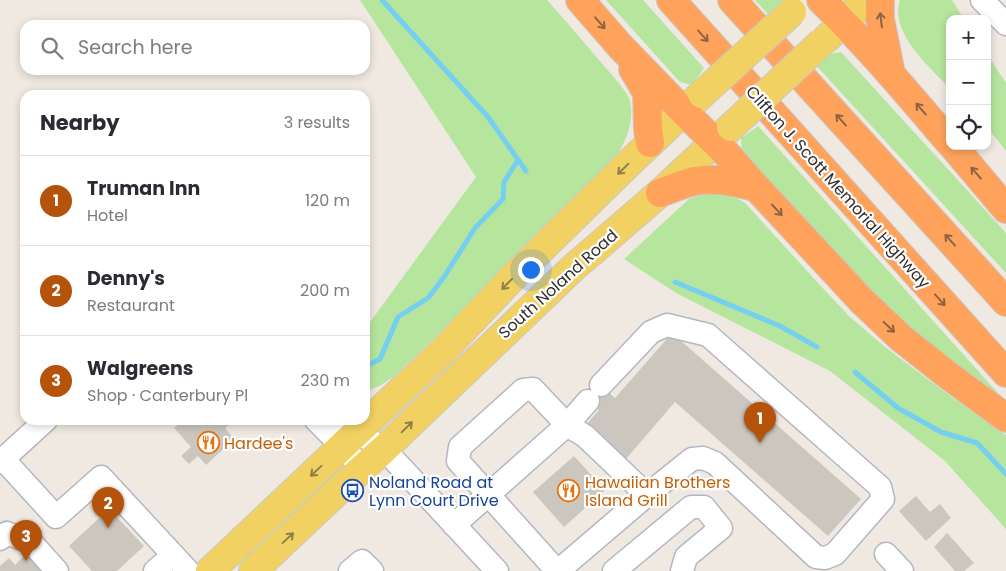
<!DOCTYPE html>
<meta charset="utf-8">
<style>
body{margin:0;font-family:Poppins,sans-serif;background:#f2f2f3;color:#2b2b33}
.controls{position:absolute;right:15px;top:15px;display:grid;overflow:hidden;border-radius:10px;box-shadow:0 2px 8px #0003}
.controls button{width:45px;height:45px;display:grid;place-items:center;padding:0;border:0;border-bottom:1px solid #e1e1e2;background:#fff;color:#2b2b33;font:25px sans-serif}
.you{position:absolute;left:530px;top:269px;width:18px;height:18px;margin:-12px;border:4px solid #fff;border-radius:50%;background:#1a73e8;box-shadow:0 0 0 8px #1a73e833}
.badge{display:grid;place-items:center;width:32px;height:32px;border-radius:50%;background:#b45309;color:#fff;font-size:16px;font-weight:700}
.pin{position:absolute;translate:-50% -41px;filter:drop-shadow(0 1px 2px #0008)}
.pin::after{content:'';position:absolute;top:26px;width:18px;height:15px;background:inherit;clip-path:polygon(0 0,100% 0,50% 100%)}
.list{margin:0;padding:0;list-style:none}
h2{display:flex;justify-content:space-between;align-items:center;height:65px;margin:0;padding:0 20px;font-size:21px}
h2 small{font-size:16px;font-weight:400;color:#7c7c81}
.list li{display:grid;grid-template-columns:32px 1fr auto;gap:15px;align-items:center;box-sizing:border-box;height:90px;padding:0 20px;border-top:1px solid #e1e1e2}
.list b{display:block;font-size:19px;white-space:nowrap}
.list p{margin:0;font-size:16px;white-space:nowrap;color:#7c7c81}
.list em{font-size:16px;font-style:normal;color:#7c7c81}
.icon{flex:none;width:28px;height:28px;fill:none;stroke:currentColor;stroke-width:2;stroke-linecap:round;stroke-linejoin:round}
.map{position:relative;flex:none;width:1006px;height:571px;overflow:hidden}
.search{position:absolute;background:#fff;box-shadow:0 2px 8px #0003;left:20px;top:20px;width:350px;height:55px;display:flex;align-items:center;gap:12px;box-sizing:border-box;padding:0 18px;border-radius:15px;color:#7c7c81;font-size:19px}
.panel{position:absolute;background:#fff;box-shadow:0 2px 8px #0003;left:20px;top:90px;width:350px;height:335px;border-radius:15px}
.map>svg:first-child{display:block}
</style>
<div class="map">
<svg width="1006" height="571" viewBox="0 0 1006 571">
<rect width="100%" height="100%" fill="#efe9e1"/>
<g fill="#b6e59e">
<path d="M360,0H547C567,22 586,45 605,67C612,75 627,91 630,101C634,119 628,136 619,152L501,275L393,377L381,385L365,392V329L476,177Z"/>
<polygon points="606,0 643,0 704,68 692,85 680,82"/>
<polygon points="755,0 785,0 769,15"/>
<path d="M900,0H952L964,19H950V88C930,68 889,32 900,0Z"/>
<polygon points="841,52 1006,233 1006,273 814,63 830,54"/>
<polygon points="987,54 1006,83 1006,151 987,127"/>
<polygon points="758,126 1006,402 1006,403 890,313 742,151 741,138"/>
<polygon points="702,193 728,193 745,203 817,282 850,317 885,347 946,393 1006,435 1006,529 945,461 830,371 676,293 624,259 689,199"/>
</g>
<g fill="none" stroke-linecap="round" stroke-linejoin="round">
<g stroke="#75cff0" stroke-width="5">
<polyline points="382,0 488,117 526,171"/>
<polyline points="675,282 780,326 817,347"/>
<polyline points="365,368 366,366 380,359 398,317 428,298 444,277 475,228 503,199 504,182 518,160"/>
<polyline points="855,372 898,408 941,432 977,443 1006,474"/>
</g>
</g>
<g fill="#cbc7bf">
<polygon points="672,333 861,499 828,536 675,402 625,460 585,426 599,410 582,396 595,381 615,398"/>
<polygon points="184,420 225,420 229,425 225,428 234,439 206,465 198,456 189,464 181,456 191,447 174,428"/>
<polygon points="574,456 605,490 564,527 533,492"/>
<polygon points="916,496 930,512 940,504 951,518 926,541 899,511"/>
<polygon points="109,509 144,546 117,571 92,571 69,546"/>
<polygon points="947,533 974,563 964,571 955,571 934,547"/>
<polygon points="27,553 41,571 0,571 0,566 9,558 15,565"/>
</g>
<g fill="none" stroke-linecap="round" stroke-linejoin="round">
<defs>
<g id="minor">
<polyline points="982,0 1006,24"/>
<polyline points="316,420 363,468"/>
<polyline points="345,420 357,432 384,449 497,571"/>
<polyline points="3,459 56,517 101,477 188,571"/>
<polyline points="0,462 46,420"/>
<polyline points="454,525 567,425 588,401"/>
<polyline points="0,539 7,533 32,543 57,571"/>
<polyline points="886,554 902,571"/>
<polyline points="155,571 173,555"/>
<polyline points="350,571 362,561 372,571"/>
<polyline points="557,571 458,461 460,447 523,390 533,389 567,425 585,436 647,495"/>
<polyline points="558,571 647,495 692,459 703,458 715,463 816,557 825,558 835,554 883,499 880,487 708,335 667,325 651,332 601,385"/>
<polyline points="614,571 691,507 704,507 721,528 686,557 682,571"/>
</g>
<g id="major">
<polyline points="826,39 866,0"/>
<polyline points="210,571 443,351 518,272 627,165 701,95"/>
<polyline points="253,571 342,487 384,449 573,268 660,193 731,127"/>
</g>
<g id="highway">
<polyline points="580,0 620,46 683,111 724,151 756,187 861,300 901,338 949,376 1006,418"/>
<polyline points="671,0 1006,373"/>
<polyline points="732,0 1006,302"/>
<path d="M821,0C867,45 908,94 950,143"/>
<polyline points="880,0 880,19 891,74"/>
<polyline points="633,69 647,93 648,130 650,143"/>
<polyline points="953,146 1006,209"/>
<path d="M660,193C671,189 683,184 694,181C715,177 736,183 756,187"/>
</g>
</defs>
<use href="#minor" stroke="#b4b7c1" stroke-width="25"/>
<use href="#major" stroke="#c9c9c9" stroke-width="30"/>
<use href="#highway" stroke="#c9c9c9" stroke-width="30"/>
<use href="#minor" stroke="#fff" stroke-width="22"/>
<use href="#major" stroke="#f2d163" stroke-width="28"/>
<use href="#highway" stroke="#ffa35c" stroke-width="28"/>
<defs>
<g id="major-bridge">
<polyline points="702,94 792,12"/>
<polyline points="731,127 822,42"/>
</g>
</defs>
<use href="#major-bridge" stroke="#c9c9c9" stroke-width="30" stroke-linecap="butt"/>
<use href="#major-bridge" stroke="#f2d163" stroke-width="28"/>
</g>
<defs><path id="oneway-shaft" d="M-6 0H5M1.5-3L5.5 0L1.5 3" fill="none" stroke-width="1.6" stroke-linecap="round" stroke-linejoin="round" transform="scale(1.25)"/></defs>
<g stroke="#8c6343">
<use href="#oneway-shaft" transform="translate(881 20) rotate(-97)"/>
<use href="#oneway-shaft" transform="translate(600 23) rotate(49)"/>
<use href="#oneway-shaft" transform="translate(703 36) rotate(48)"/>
<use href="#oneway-shaft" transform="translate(921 109) rotate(-131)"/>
<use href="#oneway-shaft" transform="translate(841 120) rotate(-132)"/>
<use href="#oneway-shaft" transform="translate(976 173) rotate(-131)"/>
<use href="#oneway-shaft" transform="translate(777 210) rotate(47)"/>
<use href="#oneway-shaft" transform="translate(950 240) rotate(-132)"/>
<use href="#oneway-shaft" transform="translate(940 300) rotate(48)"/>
<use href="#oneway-shaft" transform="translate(889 327) rotate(43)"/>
</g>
<g stroke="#908048">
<use href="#oneway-shaft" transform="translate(623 169) rotate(135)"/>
<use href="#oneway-shaft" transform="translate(507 284) rotate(134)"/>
<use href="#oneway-shaft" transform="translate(407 427) rotate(-44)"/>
<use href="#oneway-shaft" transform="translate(316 471) rotate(137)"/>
<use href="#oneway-shaft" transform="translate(288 538) rotate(-43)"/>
</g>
<defs>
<symbol id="restaurant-ring" viewBox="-11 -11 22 22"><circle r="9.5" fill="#fff" stroke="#e8710a" stroke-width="1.5"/><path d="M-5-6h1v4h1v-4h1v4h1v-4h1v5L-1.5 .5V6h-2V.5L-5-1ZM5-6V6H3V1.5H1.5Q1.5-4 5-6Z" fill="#e8710a"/></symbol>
<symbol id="bus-ring" viewBox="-11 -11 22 22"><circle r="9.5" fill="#fff" stroke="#1a4fb4" stroke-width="1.5"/><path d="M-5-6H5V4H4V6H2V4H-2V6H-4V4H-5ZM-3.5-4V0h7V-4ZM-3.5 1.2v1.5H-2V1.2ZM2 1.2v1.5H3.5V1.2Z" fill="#1a4fb4"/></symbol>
</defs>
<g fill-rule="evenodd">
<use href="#restaurant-ring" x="196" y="430" width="25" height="25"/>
<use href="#bus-ring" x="340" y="478" width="25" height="25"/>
<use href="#restaurant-ring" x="556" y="478" width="25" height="25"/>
</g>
<g text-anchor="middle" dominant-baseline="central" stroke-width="4.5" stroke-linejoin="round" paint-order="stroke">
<g font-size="16" fill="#2e2e2e" stroke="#fff">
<text transform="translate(838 187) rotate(48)">Clifton J. Scott Memorial Highway</text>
<text transform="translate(558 284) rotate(-42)">South Noland Road</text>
</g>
<g font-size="16" fill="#c56008" stroke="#fff" text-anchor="start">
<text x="224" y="443">Hardee's</text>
<text x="585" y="482">Hawaiian Brothers<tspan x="585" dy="18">Island Grill</tspan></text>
</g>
<g font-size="16" fill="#164399" stroke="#fff" text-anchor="start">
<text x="369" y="482">Noland Road at<tspan x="369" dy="18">Lynn Court Drive</tspan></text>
</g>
</g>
</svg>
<div class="controls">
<button>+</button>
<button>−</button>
<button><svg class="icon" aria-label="locate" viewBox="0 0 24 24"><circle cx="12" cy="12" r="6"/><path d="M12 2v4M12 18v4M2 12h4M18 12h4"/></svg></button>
</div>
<div class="you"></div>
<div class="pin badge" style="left:760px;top:443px">1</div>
<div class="pin badge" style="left:108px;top:528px">2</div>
<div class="pin badge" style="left:26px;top:561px">3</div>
<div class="search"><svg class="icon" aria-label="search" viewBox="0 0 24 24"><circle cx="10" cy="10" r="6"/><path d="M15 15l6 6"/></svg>Search here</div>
<section class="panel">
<h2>Nearby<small>3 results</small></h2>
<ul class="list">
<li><span class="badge">1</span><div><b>Truman Inn</b><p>Hotel</p></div><em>120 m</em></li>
<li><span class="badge">2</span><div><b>Denny's</b><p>Restaurant</p></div><em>200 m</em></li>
<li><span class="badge">3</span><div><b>Walgreens</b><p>Shop · Canterbury Pl</p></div><em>230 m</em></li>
</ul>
</section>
</div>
